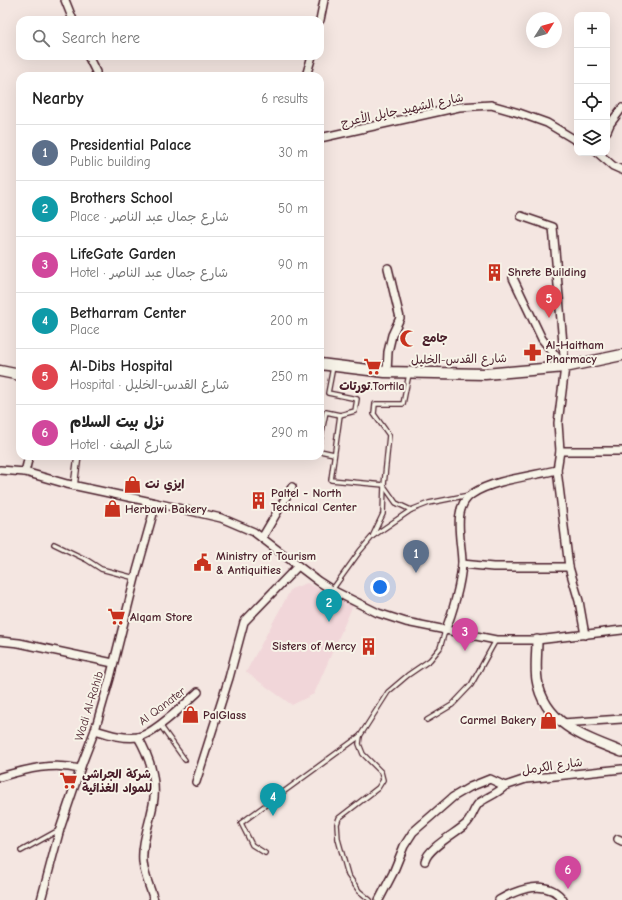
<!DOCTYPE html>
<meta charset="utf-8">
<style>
body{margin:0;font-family:"Comic Neue","Playpen Sans Arabic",sans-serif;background:#f2f2f2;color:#222}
.controls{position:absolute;right:12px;top:12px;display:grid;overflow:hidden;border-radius:8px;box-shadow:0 4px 16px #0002}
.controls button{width:36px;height:36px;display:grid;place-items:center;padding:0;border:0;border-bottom:1px solid #e0e0e0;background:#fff;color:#222;font:20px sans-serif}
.compass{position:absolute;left:526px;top:12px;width:36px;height:36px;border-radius:50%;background:#fff;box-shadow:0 4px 16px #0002;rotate:53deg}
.you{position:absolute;left:380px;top:587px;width:14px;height:14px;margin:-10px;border:3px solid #fff;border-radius:50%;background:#1a73e8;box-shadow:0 0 0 6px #1a73e833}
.badge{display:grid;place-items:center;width:26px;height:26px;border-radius:50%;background:#1a73e8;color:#fff;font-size:13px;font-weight:700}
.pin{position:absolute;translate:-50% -33px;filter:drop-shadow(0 1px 2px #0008)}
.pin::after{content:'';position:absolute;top:21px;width:14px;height:12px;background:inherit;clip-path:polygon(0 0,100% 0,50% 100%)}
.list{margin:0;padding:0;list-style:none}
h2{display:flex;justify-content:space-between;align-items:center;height:52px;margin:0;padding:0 16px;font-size:17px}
h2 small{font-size:13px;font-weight:400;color:#767676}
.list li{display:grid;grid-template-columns:26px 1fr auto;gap:12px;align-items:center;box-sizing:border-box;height:56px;padding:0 16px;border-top:1px solid #e0e0e0}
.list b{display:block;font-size:15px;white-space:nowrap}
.list p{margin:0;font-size:13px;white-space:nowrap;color:#767676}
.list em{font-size:13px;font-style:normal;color:#767676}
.icon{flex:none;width:22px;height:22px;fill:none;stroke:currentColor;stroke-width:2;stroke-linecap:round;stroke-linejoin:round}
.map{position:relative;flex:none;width:622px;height:900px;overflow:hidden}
.search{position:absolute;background:#fff;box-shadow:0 4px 16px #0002;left:16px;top:16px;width:308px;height:44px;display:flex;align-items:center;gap:10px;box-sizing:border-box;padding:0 14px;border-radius:12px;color:#767676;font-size:15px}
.panel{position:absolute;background:#fff;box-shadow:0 4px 16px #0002;left:16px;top:72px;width:308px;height:388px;border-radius:12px}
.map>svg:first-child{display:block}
</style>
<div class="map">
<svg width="622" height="900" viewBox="0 0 622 900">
<rect width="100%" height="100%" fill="#f4e6e1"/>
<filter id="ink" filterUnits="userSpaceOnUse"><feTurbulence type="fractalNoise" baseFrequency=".025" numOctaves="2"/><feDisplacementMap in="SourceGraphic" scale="8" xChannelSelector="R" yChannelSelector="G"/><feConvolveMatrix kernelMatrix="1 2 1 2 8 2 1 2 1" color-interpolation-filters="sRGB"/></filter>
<g filter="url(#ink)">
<polygon fill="#f1d6d9" points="307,583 353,605 314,694 292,705 246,672 291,589"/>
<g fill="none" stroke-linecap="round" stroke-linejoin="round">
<defs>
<g id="service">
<polyline points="340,415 331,480 384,485 389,435 374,414 375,404 403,404 409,374"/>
<polyline points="320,441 326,412 340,415 355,411 357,399 328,393 333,367"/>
<polyline points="320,451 334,454"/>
<polyline points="384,486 396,503 411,510"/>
<polyline points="373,536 411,510 429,503 469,495"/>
<polyline points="54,544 87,560 101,569 135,578"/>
<polyline points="332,590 360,551 372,537 383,514 384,485"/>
<polyline points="427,720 452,705 471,685 496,640"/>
<polyline points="160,725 185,760"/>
<polyline points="21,851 59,830"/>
<polyline points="265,853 252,845 241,823 360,736"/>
<polyline points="370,900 359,891 348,875 338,839 337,824 339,818 378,788 383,780 381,772 363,754 359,744 360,736 388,692 408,675 430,660 440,648 445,631"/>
</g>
<polyline id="pedestrian" points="74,486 78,456"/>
<g id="minor">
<polyline points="65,0 73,20"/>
<polyline points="320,20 324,0"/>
<polyline points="88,56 96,72 96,76"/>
<polyline points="306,76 312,56"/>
<polyline points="607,131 610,124 622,108"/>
<polyline points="320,138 459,107 491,105 519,113 547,123 577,141"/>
<polyline points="598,153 613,166 622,170"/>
<polyline points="521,216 553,227 565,367 558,423 560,451 557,470 569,567 579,601 585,635"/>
<polyline points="513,278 542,339 564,366"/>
<polyline points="387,372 388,352 392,335 400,318 388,268"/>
<polyline points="560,451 622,451"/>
<polyline points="0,470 25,472 67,484 156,503 135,578 110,678 95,730 83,761 60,829 41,900"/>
<polyline points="25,472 29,456"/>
<polyline points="156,503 221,518 254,532 318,581 332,590 378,613 406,622 496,640 537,640 622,630"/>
<polyline points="262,538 292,487"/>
<polyline points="462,564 493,567 569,567"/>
<path d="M445,631C453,612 461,583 462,563C462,542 451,507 472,494C493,480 532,476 557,470"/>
<polyline points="0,641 19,643 113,663"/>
<polyline points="562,723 622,719"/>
<path d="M95,730C108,734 123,739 138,737C154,734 185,704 198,692"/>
<path d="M138,737C149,756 156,776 154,798C152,818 141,841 143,862C144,875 150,887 154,900"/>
<path d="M0,777C27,769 53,762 80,769"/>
<polyline points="196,782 229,678 244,622 298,566"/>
<polyline points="618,839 622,841"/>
<path d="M425,861C428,848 456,833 466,824C472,819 473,809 479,803C487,797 497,794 505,786"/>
<polyline points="379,900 393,873 404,846 413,832 453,797 470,787 490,779 505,786 526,779 622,769"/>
<path d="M499,900C518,889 548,878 563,900"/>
</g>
<path id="tertiary" d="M537,640C537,653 535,667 537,680C544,724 586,738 622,752"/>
<g id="secondary">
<polyline points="320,364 385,372 485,374 565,367 622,355"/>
<polyline points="0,371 20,375"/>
</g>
</defs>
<use href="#service" stroke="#4a1f2b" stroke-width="6"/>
<use href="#pedestrian" stroke="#4a1f2b" stroke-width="8"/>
<use href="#minor" stroke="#4a1f2b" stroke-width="10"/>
<use href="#tertiary" stroke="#4a1f2b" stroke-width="12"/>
<use href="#secondary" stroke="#4a1f2b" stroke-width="13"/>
<use href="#service" stroke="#f7f3e8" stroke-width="3.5"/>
<use href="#pedestrian" stroke="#f7f3e8" stroke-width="5.5"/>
<use href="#minor" stroke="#f7f3e8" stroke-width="7"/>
<use href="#tertiary" stroke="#f7f3e8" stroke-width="9"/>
<use href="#secondary" stroke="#f7f3e8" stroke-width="10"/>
</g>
</g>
<defs>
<symbol id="building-bare" viewBox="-9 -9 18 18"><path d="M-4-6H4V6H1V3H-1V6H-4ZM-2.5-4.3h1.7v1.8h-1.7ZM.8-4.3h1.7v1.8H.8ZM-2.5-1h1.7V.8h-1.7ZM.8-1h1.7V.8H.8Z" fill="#c8321e" stroke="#f7f3e8" stroke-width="2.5" paint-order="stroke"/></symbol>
<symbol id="mosque-bare" viewBox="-9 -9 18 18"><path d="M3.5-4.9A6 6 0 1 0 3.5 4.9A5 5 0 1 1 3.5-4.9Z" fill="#c8321e" stroke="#f7f3e8" stroke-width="2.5" paint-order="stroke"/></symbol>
<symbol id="pharmacy-bare" viewBox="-9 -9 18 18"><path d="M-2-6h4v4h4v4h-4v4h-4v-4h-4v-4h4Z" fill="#c8321e" stroke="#f7f3e8" stroke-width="2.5" paint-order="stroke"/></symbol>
<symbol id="supermarket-bare" viewBox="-9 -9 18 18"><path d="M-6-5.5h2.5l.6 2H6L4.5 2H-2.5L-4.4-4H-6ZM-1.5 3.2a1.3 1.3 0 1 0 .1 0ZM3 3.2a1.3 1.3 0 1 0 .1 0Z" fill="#c8321e" stroke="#f7f3e8" stroke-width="2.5" paint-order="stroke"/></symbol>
<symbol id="shop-bare" viewBox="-9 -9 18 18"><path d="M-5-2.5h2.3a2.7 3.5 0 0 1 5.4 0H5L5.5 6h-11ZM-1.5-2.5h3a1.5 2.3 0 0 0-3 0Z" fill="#c8321e" stroke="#f7f3e8" stroke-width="2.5" paint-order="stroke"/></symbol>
<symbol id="civic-bare" viewBox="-9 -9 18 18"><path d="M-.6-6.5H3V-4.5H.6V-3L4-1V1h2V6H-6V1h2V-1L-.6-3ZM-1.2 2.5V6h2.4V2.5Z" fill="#c8321e" stroke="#f7f3e8" stroke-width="2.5" paint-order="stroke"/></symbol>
</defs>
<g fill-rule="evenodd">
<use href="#building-bare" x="482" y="260" width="25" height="25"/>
<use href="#mosque-bare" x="396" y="326" width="25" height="25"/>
<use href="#pharmacy-bare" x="520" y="340" width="25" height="25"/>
<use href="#supermarket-bare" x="360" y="354" width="25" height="25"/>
<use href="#shop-bare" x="120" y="472" width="25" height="25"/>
<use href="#building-bare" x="246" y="488" width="25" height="25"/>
<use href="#shop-bare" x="100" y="496" width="25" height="25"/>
<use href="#civic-bare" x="190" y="550" width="25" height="25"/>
<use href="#supermarket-bare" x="104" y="604" width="25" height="25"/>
<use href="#building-bare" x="356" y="634" width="25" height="25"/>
<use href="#shop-bare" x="178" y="702" width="25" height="25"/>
<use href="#shop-bare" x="536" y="708" width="25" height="25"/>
<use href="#supermarket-bare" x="56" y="768" width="25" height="25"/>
</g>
<g text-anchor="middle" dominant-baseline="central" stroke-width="4" stroke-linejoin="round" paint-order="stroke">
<g font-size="12" fill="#4a1f2b" stroke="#f7f3e8">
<text transform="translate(402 110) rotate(-12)">شارع الشهيد جايل الأعرج</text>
<text transform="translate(459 359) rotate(-1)">شارع القدس-الخليل</text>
<text transform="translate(89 706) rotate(-73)">Wadi Al-Rahib</text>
<text transform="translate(162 706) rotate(-37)">Al Qanater</text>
<text transform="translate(552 766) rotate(-8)">شارع الكرمل</text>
</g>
<g font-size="12" font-weight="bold" fill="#4a1f2b" stroke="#f7f3e8" text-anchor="start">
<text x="508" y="272">Shrete Building</text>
<text x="422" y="338">جامع</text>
<text x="546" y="345">Al-Haitham<tspan x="546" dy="14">Pharmacy</tspan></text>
<text x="372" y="386" text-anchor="middle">تورتات.Tortila</text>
<text x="145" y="484">ايزي نت</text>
<text x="271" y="493">Paltel - North<tspan x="271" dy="14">Technical Center</tspan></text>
<text x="125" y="509">Herbawi Bakery</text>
<text x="216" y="556">Ministry of Tourism<tspan x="216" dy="14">&amp; Antiquities</tspan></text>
<text x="130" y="617">Alqam Store</text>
<text x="356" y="646" text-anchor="end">Sisters of Mercy</text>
<text x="203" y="715">PalGlass</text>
<text x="536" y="720" text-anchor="end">Carmel Bakery</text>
<text x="82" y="774">شركة الجراشي<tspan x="82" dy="14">للمواد الغذائية</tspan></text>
</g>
</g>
</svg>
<div class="controls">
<button>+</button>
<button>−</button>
<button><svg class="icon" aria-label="locate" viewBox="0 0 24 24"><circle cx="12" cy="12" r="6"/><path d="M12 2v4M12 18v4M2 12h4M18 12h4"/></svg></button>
<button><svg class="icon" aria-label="layers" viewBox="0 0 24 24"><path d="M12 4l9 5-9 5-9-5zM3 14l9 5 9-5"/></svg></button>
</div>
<svg class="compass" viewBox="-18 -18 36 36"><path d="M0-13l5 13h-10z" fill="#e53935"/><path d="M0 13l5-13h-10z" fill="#767676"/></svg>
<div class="you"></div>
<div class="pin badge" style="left:416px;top:573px;background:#5c6f8a">1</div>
<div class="pin badge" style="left:329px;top:622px;background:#0f9aa8">2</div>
<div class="pin badge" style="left:465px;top:651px;background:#d1479c">3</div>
<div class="pin badge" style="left:273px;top:816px;background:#0f9aa8">4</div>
<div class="pin badge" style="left:549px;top:318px;background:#e0444e">5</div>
<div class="pin badge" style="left:568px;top:889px;background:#d1479c">6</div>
<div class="search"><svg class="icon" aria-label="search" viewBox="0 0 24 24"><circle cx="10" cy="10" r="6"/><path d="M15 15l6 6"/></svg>Search here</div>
<section class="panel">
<h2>Nearby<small>6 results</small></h2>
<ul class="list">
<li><span class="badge" style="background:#5c6f8a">1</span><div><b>Presidential Palace</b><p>Public building</p></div><em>30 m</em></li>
<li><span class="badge" style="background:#0f9aa8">2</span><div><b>Brothers School</b><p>Place · شارع جمال عبد الناصر</p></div><em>50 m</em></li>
<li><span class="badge" style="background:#d1479c">3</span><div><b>LifeGate Garden</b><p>Hotel · شارع جمال عبد الناصر</p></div><em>90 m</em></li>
<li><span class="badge" style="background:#0f9aa8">4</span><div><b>Betharram Center</b><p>Place</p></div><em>200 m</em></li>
<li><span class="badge" style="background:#e0444e">5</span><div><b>Al-Dibs Hospital</b><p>Hospital · شارع القدس-الخليل</p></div><em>250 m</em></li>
<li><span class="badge" style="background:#d1479c">6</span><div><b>نزل بيت السلام</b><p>Hotel · شارع الصف</p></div><em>290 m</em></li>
</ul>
</section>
</div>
